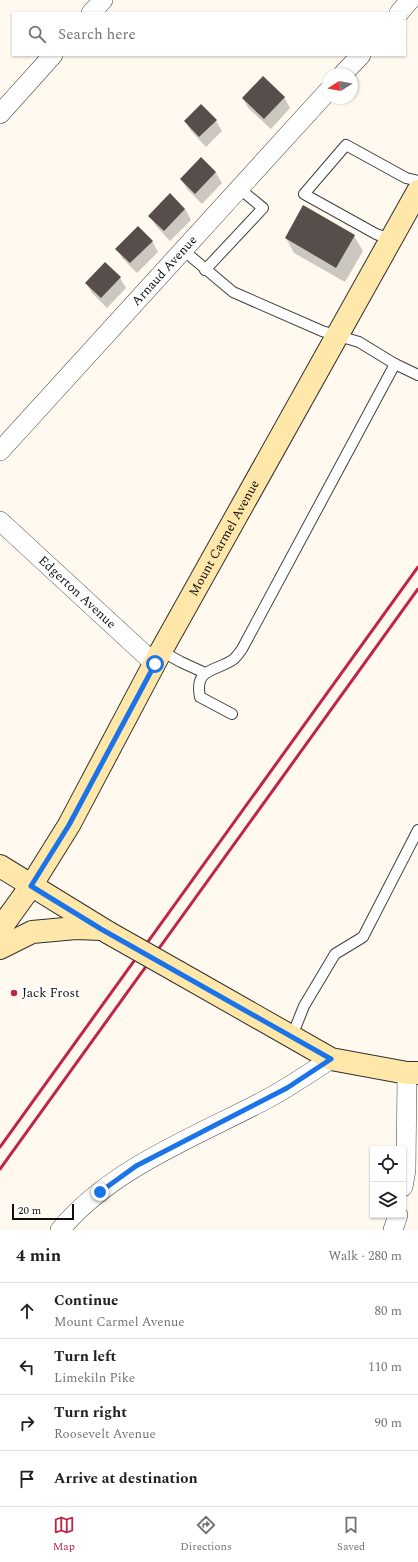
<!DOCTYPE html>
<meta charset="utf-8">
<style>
body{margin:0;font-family:Spectral,serif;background:#f6f6f6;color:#202124}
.controls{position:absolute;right:12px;bottom:12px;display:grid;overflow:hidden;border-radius:0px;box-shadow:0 1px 3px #0004}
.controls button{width:36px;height:36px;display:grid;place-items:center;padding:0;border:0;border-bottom:1px solid #e0e0e0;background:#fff;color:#202124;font:20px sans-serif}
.compass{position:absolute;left:322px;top:68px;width:36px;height:36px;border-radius:50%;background:#fff;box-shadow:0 1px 3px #0004;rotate:259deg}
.scale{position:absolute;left:12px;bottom:10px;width:62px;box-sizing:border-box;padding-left:4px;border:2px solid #0e0e0e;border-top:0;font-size:11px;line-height:14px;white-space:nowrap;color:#0e0e0e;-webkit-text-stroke:3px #fff;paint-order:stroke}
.stop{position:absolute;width:12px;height:12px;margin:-9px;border:3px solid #1a73e8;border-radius:50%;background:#fff}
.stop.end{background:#1a73e8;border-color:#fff;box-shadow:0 1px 4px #0008}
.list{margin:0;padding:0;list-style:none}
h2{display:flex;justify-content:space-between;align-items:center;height:52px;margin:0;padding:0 16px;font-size:17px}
h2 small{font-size:13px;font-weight:400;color:#757577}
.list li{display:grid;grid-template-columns:26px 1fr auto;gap:12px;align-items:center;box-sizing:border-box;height:56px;padding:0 16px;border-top:1px solid #e0e0e0}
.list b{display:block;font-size:15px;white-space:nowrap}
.list p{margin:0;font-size:13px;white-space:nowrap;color:#757577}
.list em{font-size:13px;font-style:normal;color:#757577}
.icon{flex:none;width:22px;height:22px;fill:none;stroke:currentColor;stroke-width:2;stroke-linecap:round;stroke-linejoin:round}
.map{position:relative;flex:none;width:418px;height:1230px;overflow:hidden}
.search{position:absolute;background:#fff;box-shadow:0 1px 3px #0004;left:12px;right:12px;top:12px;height:44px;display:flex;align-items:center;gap:10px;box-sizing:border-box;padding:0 14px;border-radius:0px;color:#757577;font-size:15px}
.sheet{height:276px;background:#fff}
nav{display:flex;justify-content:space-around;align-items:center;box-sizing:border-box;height:56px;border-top:1px solid #e0e0e0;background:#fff;font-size:11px;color:#757577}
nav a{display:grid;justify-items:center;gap:2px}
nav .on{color:#c02447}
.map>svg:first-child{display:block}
</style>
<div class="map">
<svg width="418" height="1230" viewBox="0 0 418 1230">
<rect width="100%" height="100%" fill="#fff9ef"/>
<g fill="#0003">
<polygon points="284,97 290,108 271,129 249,109 243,99"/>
<polygon points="201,105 216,121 222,131 206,147 191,131 185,121"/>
<polygon points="201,158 216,173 222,183 202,204 187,189 181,179"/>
<polygon points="303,207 354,236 363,251 345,282 294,253 286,238"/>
<polygon points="185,209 191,220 170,241 156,226 150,216"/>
<polygon points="152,241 158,252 137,273 123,259 117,249"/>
<polygon points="120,278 126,288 107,308 92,293 86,283"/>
</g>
<g fill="#574d4a">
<polygon points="263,76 285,97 264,119 242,98"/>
<polygon points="201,104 217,120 199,137 184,121"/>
<polygon points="201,157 216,172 195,194 180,179"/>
<polygon points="170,193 185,209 164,231 148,216"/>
<polygon points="303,205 355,235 336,268 285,238"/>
<polygon points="138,226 153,241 130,263 115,249"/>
<polygon points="105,262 121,277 101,298 85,283"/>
</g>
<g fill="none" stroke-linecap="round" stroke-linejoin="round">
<defs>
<g id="lane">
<polyline points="390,239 376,234 304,194 346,145 406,178 418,181"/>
<polyline points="183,250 233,292 322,331 359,342 395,364 418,375"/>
<polyline points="205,270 263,208 240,189"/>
<polyline points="161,651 181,662 205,673"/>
<path d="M232,714L200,697C194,667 216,672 234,659C237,656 240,652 242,649L395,364"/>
<polyline points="292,1036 304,1006 335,954 363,937 418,830"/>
</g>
<g id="street">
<polyline points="91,13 103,0"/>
<polyline points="399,13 410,0"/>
<polyline points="343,74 361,55"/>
<polyline points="0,114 53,55"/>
<path id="s1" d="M0,451L328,91"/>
<path id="s2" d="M0,521L155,664"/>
<polyline points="403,1187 406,1170 407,1073"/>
<path d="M60,1230C111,1168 197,1136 267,1099C289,1087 310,1073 331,1059"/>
<polyline points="393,1230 398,1215"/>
</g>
<g id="secondary">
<polyline points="0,866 109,933"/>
<path id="s3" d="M0,929L31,886L69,825L161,651L418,191"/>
<polyline points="0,948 32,932 76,928 101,929"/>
<polyline points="178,972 331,1059 407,1073 418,1073"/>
</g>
</defs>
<use href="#lane" stroke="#414141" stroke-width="12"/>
<use href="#street" stroke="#414141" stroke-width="20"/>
<use href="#secondary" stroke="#303030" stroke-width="24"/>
<use href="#lane" stroke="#fff" stroke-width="10"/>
<use href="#street" stroke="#fff" stroke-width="19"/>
<use href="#secondary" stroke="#ffe7aa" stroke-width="22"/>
<g stroke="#c02447" stroke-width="3">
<polyline points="0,1147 418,567"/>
<polyline points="0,1169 418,589"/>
</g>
<defs>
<polyline id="secondary-bridge" points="109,933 178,972"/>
</defs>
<use href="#secondary-bridge" stroke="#303030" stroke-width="24" stroke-linecap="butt"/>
<use href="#secondary-bridge" stroke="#ffe7aa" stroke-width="22"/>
</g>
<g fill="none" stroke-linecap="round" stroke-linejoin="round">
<polyline stroke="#1a73e8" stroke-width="5" points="100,1192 136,1166 287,1088 331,1059 101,929 31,886 69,825 155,664"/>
</g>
<circle fill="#c02447" stroke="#fff" stroke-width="1.5" cx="14" cy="993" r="4"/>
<g text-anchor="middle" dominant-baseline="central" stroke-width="4" stroke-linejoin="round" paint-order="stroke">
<g font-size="13" fill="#0e0e0e" stroke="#fff">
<text stroke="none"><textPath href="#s1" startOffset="244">Arnaud Avenue</textPath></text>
<text stroke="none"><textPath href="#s3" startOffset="451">Mount Carmel Avenue</textPath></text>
<text stroke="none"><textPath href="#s2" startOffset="105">Edgerton Avenue</textPath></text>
</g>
<g font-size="13" fill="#0e0e0e" stroke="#fff" text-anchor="start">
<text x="22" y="993">Jack Frost</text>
</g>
</g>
</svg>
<div class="controls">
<button><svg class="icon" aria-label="locate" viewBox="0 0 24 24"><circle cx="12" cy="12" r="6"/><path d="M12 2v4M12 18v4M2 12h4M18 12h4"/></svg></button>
<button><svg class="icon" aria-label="layers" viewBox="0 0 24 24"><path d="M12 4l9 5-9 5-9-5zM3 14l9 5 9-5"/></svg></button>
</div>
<svg class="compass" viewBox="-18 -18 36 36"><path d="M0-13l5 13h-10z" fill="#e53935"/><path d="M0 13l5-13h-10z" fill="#757577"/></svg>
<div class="scale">20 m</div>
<div class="stop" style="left:155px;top:664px"></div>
<div class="stop end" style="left:100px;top:1192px"></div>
<div class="search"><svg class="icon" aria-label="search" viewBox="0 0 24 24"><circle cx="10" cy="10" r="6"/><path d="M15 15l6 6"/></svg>Search here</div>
</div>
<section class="sheet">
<h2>4 min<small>Walk · 280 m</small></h2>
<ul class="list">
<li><svg class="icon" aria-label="ahead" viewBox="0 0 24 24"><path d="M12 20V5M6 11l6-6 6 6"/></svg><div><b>Continue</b><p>Mount Carmel Avenue</p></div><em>80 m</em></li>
<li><svg class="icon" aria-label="left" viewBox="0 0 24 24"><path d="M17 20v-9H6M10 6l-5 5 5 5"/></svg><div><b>Turn left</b><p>Limekiln Pike</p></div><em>110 m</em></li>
<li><svg class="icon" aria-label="right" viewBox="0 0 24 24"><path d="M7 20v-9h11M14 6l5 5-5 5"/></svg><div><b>Turn right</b><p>Roosevelt Avenue</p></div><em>90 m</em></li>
<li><svg class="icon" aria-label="arrive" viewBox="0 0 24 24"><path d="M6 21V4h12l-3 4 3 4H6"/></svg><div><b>Arrive at destination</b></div></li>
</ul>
</section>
<nav>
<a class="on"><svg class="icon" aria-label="map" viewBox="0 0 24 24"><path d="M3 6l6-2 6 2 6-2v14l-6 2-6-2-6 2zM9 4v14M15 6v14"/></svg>Map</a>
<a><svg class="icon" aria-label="directions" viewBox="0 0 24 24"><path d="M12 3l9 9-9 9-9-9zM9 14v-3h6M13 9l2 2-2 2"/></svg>Directions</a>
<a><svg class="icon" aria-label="saved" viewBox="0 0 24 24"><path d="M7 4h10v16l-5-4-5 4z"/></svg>Saved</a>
</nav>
